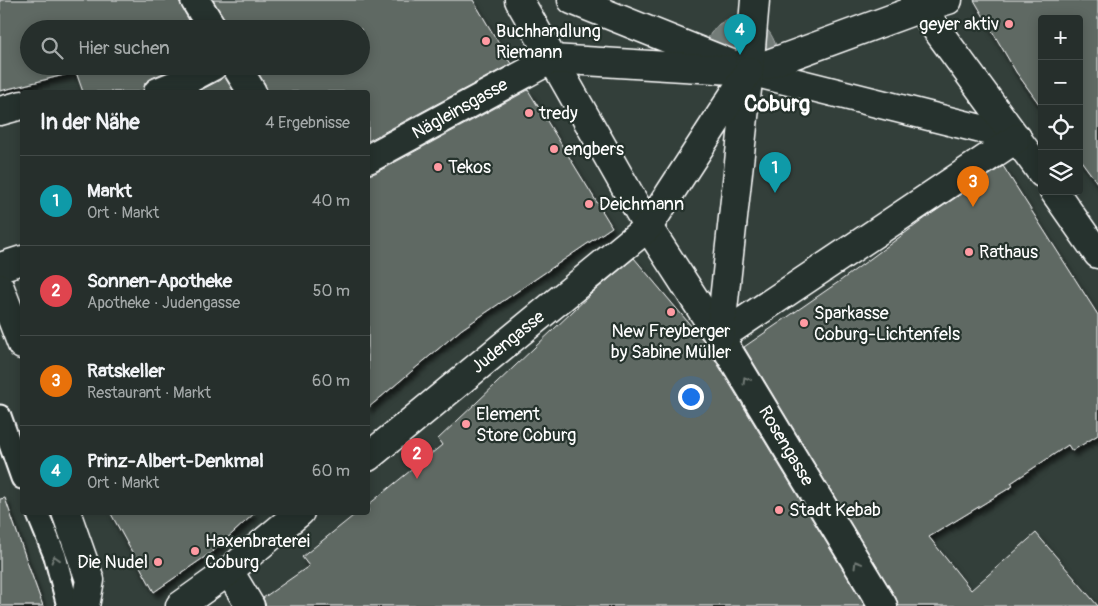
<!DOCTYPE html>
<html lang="de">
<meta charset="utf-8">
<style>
body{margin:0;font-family:Pangolin,sans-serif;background:#2e3734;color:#f1f3f6}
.controls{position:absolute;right:15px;top:15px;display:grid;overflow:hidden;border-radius:5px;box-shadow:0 2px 12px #0003}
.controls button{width:45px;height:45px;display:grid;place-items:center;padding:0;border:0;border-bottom:1px solid #424a48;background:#262f2c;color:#f1f3f6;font:25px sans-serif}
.you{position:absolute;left:690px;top:396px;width:18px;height:18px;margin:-12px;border:4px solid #fff;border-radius:50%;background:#1a73e8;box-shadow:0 0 0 8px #1a73e833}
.badge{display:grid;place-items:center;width:32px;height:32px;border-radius:50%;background:#ff9aa2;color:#fff;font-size:16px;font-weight:700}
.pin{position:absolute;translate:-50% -41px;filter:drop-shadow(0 1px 2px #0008)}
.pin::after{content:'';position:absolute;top:26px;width:18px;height:15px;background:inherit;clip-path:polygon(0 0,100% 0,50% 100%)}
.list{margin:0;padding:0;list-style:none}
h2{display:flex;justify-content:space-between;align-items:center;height:65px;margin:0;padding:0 20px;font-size:21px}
h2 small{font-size:16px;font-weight:400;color:#a4a9a9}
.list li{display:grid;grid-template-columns:32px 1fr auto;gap:15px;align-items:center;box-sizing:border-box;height:90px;padding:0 20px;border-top:1px solid #424a48}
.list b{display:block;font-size:19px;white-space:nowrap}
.list p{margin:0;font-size:16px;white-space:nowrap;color:#a4a9a9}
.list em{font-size:16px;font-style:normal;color:#a4a9a9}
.icon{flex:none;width:28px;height:28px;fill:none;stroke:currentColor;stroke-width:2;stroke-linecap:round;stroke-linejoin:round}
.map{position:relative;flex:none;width:1098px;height:606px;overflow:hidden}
.search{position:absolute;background:#262f2c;box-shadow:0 2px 12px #0003;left:20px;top:20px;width:350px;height:55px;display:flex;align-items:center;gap:12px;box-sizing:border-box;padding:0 18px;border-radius:28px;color:#a4a9a9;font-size:19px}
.panel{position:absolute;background:#262f2c;box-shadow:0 2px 12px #0003;left:20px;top:90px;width:350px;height:425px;border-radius:5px}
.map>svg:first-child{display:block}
</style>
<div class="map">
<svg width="1098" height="606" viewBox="0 0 1098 606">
<defs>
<filter id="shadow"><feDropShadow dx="3" dy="5.5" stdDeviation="2.5" flood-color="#0009"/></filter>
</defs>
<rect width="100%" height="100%" fill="#333f3a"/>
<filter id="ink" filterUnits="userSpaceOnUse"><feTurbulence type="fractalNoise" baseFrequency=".02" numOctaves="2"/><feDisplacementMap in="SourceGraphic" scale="10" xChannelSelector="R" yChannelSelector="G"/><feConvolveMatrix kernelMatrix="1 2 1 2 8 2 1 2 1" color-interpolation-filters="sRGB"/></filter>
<g filter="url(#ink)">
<path fill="#737b78" stroke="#abb0ae" d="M743,17C764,26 769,26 777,48L731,89L720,85L711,77L705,43L711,33L719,24L730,18Z"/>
<g fill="#5f6964" stroke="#fff" filter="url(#shadow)">
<polygon points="0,0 179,0 182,8 194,29 29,29 29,66 179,66 152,78 145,83 143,92 83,92 76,72 0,91"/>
<polygon points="213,0 473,0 511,64 368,141 368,92 267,92 265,84 254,66 361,66 361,29 229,29 226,21"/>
<polygon points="974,0 1098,0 1098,184 1079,158 1079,19 1042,19 1042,108 1016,72"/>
<polygon points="224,76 234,92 197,92 220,80"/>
<polygon points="528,90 612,227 462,329 368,408 368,175 375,173"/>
<polygon points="1003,166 1098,315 1098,435 1072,451 1068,445 1011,483 1013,486 929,537 971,590 1036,533 1098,606 899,606 896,598 744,347 840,281 931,214"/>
<polygon points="634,258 703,340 865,606 266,606 263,598 309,566 302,557 358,512 368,512 368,505 442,445 438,439 592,293"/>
<polygon points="5,498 30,570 43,606 0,606 0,499"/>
<polygon points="110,512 256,512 212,552 154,592"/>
</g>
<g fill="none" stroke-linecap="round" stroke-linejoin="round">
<defs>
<g id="lane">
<polyline points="0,416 22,478"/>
<polyline points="37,512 55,556 68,606"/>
</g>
<g id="street">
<polyline points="195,0 213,29"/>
<polyline points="519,0 648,227 727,349 883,606"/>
<polyline points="572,0 749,71 1017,138"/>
<polyline points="915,0 1042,173"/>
<polyline points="236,66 252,92"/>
<polyline points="158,92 183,82 213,66"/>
<polyline points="0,111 22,105"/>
<polyline points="368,159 552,59 749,71 921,8 948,0"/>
<polyline points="1054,191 1098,254"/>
<polyline points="0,267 22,260"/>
<polyline points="0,288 22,345"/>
<polyline points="720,337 1017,138"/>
<polyline points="720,337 749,71 755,0"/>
<polyline points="368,457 648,227 749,71"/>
<polyline points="66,512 90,580 85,606"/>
<polyline points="229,571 250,606"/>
<polyline points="180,606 229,571 300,512"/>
</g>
</defs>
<use href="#lane" stroke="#fff" stroke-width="25"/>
<use href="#street" stroke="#fff" stroke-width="31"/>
<use href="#lane" stroke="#26332d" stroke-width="21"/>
<use href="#street" stroke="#26332d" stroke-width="28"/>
</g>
<defs><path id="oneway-chevron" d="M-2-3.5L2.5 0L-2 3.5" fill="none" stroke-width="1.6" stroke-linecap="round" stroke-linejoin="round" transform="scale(1.25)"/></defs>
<g stroke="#727a76">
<use href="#oneway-chevron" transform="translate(746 380) rotate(-121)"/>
<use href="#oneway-chevron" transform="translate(55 559) rotate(-107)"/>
<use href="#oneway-chevron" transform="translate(857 564) rotate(-121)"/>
</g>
</g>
<g fill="#ff9aa2" stroke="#26332d" stroke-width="2">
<circle cx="1009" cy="24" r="5"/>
<circle cx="486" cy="41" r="5"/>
<circle cx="529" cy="113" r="5"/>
<circle cx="554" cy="149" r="5"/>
<circle cx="438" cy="167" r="5"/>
<circle cx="589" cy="204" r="5"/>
<circle cx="969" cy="252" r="5"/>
<circle cx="671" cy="312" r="5"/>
<circle cx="804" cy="323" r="5"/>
<circle cx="466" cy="424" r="5"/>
<circle cx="779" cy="510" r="5"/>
<circle cx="195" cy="551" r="5"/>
<circle cx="158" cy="562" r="5"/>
</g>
<g text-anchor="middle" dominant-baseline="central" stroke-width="4.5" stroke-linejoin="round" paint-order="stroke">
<g font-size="18" fill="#fff" stroke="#26332d" text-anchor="start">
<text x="999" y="24" text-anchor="end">geyer aktiv</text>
<text x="496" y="31">Buchhandlung<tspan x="496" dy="21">Riemann</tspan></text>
<text x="539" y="113">tredy</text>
<text x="564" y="149">engbers</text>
<text x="448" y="167">Tekos</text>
<text x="599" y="204">Deichmann</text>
<text x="979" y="252">Rathaus</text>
<text x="814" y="313">Sparkasse<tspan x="814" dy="21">Coburg-Lichtenfels</tspan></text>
<text x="671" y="331" text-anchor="middle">New Freyberger<tspan x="671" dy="21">by Sabine Müller</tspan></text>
<text x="476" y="414">Element<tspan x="476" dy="21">Store Coburg</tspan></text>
<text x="789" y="510">Stadt Kebab</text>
<text x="205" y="541">Haxenbraterei<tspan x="205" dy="21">Coburg</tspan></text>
<text x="148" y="562" text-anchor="end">Die Nudel</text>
</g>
<g font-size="18" fill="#fff" stroke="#26332d">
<text transform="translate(460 109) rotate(-29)">Nägleinsgasse</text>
<text transform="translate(508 342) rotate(-39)">Judengasse</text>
<text transform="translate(786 446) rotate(59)">Rosengasse</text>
</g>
<g font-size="22" font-weight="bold" fill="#fff" stroke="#26332d">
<text x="777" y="104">Coburg</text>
</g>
</g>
</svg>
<div class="controls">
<button>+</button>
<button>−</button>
<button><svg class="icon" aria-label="locate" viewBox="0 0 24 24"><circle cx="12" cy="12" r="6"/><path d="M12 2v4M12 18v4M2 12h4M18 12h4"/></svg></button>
<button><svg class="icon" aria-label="layers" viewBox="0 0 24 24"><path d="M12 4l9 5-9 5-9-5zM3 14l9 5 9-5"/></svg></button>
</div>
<div class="you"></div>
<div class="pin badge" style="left:775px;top:193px;background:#0f9aa8">1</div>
<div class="pin badge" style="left:417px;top:479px;background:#e0444e">2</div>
<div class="pin badge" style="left:973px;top:207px;background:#e8710a">3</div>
<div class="pin badge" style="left:740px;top:55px;background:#0f9aa8">4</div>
<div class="search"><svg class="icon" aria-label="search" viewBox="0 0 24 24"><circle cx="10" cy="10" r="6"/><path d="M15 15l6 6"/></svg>Hier suchen</div>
<section class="panel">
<h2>In der Nähe<small>4 Ergebnisse</small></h2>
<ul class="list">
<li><span class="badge" style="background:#0f9aa8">1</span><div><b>Markt</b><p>Ort · Markt</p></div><em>40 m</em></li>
<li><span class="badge" style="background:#e0444e">2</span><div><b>Sonnen-Apotheke</b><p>Apotheke · Judengasse</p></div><em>50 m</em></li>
<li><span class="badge" style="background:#e8710a">3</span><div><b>Ratskeller</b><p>Restaurant · Markt</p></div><em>60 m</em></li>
<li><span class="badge" style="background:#0f9aa8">4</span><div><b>Prinz-Albert-Denkmal</b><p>Ort · Markt</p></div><em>60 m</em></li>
</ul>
</section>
</div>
